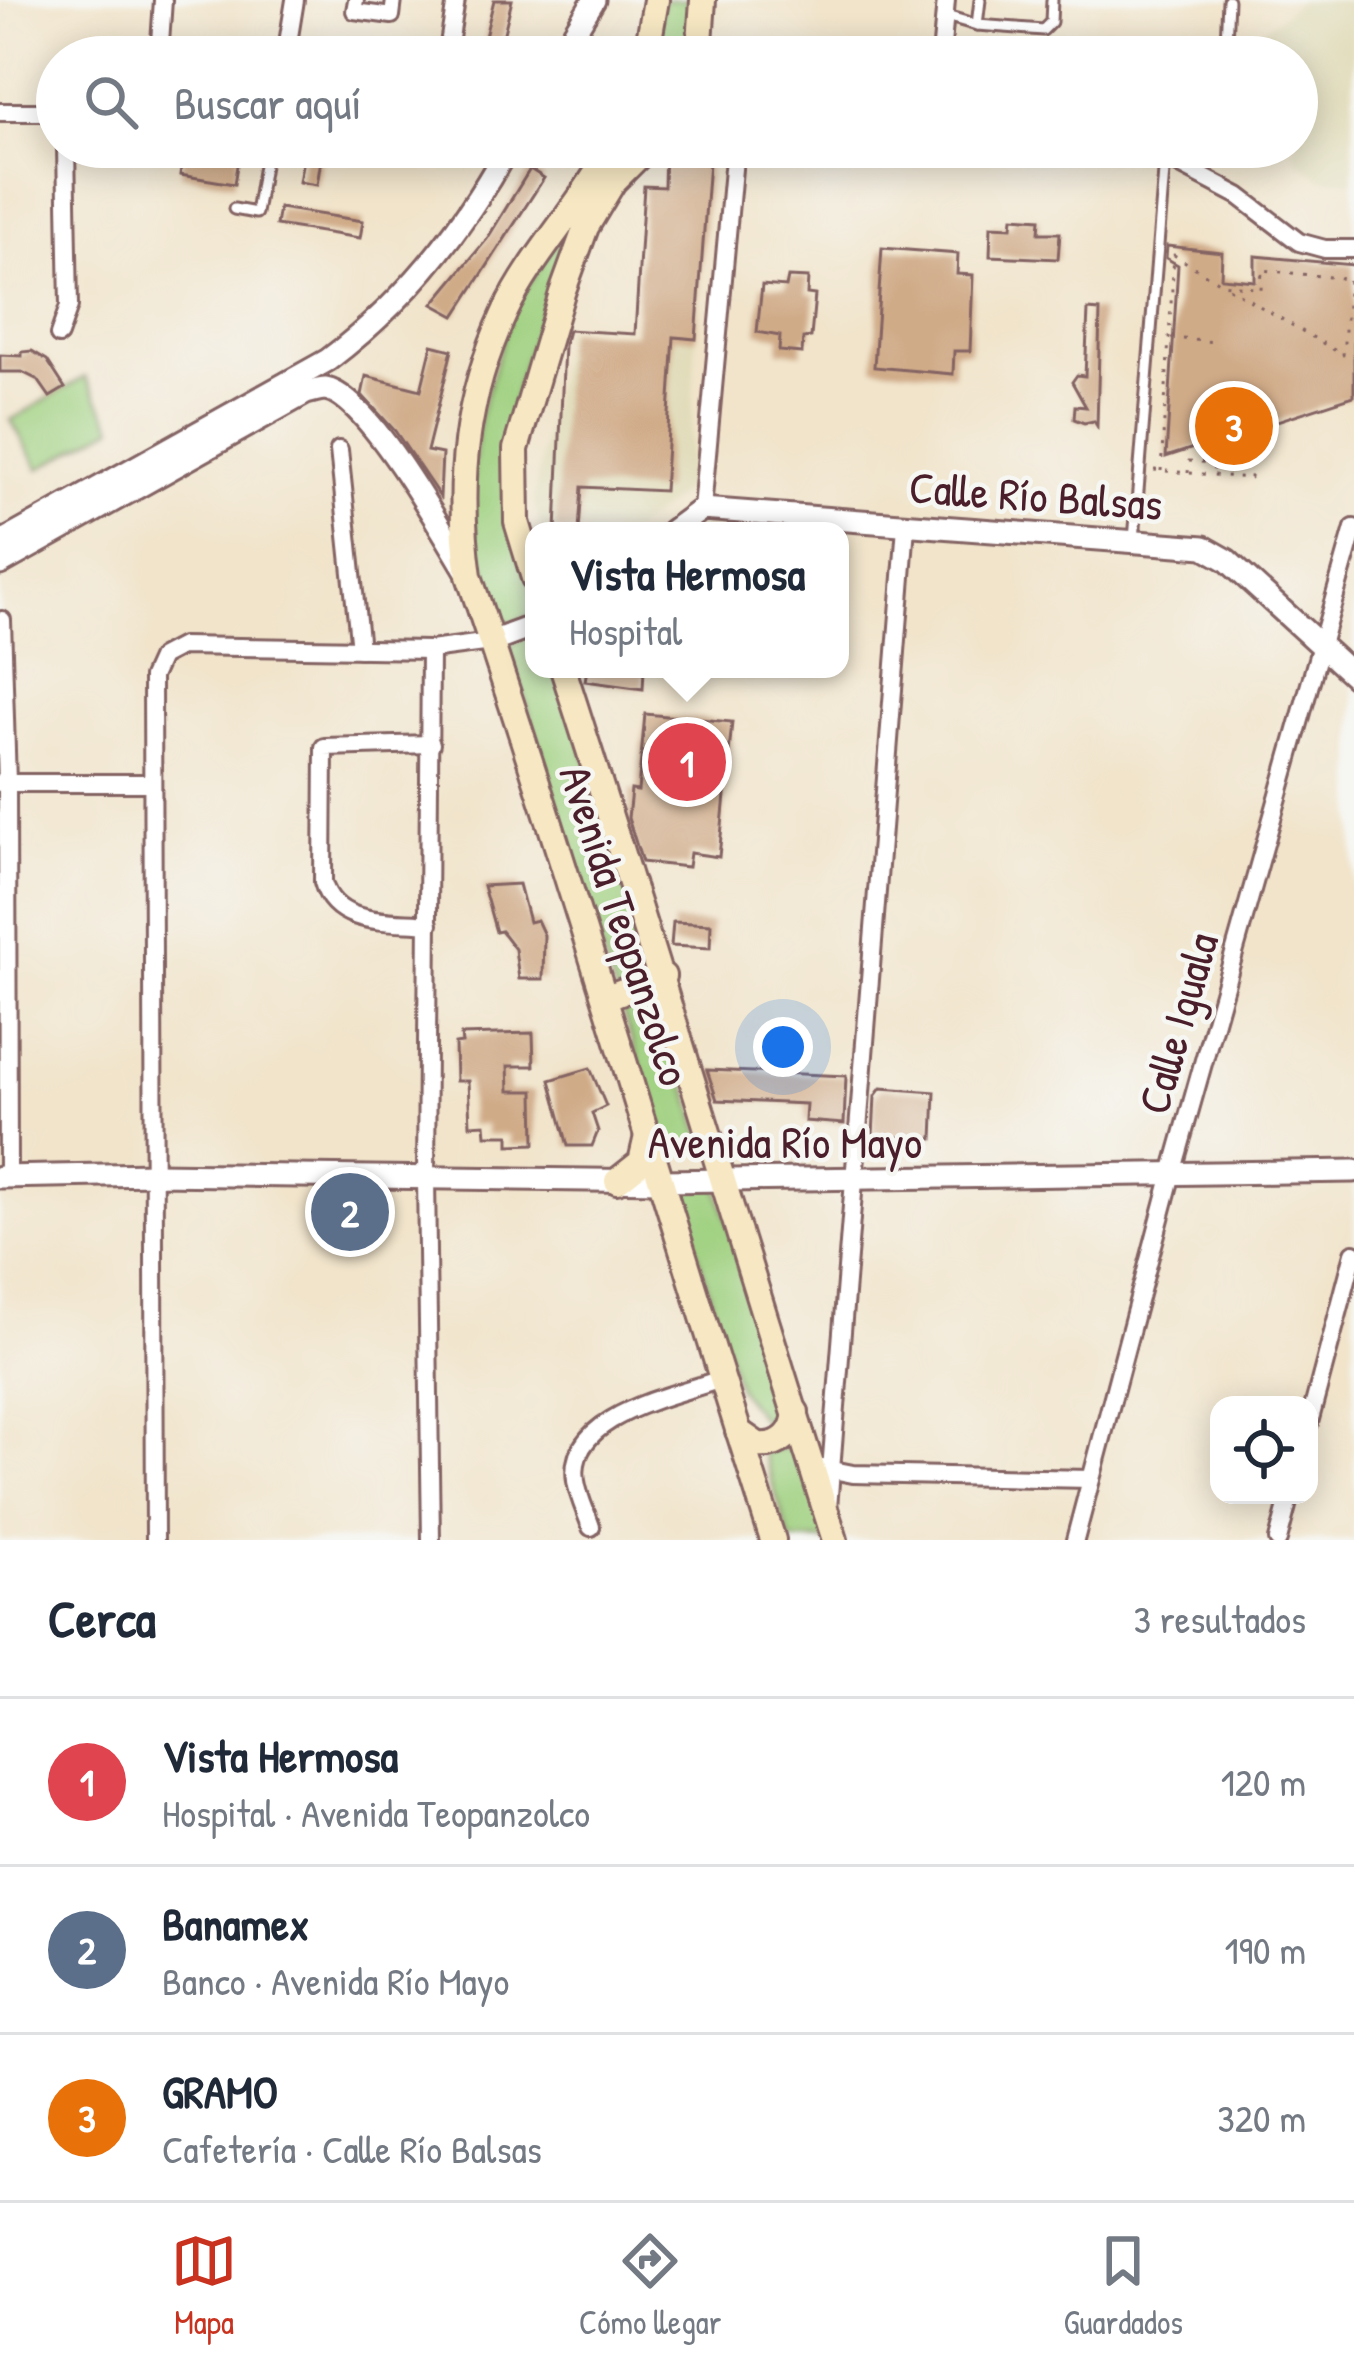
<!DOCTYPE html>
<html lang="es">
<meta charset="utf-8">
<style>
body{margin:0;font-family:"Patrick Hand",sans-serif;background:#f2f2f3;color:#1f2937}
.controls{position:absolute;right:36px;bottom:36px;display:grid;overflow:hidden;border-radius:24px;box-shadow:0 6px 30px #0003}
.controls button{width:108px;height:108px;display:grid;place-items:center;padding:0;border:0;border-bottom:3px solid #e0e1e3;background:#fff;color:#1f2937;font:60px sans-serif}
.you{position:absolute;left:783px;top:1047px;width:42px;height:42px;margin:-30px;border:9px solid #fff;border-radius:50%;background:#1a73e8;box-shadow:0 0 0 18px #1a73e833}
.badge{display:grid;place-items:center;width:78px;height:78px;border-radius:50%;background:#c8321e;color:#fff;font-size:39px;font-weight:700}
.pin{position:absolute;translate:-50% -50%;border:6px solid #fff;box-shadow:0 3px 12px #0006}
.popup{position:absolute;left:525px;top:522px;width:324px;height:156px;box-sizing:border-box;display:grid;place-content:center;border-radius:24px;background:#fff;filter:drop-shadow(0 3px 9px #0005);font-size:39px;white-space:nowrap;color:#747a83}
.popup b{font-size:45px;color:#1f2937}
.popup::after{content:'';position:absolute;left:50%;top:100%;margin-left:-24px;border:24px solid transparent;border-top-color:#fff}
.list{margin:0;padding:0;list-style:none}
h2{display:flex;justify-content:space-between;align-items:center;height:156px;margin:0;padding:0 48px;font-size:51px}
h2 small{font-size:39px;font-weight:400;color:#747a83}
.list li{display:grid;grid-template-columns:78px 1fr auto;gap:36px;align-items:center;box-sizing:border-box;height:168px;padding:0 48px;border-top:3px solid #e0e1e3}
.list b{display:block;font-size:45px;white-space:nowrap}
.list p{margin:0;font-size:39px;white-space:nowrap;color:#747a83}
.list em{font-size:39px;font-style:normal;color:#747a83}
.icon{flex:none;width:66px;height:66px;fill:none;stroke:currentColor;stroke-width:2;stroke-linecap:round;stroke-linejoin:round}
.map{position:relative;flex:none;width:1354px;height:1540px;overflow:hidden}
.search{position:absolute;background:#fff;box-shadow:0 6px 30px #0003;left:36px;right:36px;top:36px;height:132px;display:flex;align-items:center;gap:30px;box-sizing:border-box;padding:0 42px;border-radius:66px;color:#747a83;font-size:45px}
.sheet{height:660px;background:#fff}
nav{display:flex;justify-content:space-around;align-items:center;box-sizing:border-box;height:168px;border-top:3px solid #e0e1e3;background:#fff;font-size:33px;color:#747a83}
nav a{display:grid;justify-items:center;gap:6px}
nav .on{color:#c8321e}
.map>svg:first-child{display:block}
</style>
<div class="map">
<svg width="1354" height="1540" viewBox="0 0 1354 1540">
<rect width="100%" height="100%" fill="#f6f6f2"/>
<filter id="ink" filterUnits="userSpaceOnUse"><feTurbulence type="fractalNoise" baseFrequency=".00833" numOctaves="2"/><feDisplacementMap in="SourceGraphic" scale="24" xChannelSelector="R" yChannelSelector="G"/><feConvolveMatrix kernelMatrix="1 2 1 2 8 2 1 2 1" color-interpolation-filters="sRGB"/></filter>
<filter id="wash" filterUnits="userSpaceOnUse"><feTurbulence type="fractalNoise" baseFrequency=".004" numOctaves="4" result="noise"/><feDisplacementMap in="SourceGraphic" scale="48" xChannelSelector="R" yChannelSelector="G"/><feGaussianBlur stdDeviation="2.7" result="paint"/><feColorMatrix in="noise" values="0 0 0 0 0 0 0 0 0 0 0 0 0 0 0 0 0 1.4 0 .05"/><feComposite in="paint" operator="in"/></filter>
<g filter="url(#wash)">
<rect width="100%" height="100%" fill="#f1e4cb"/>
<g fill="#e1dcba">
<polygon points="1300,0 1348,0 1354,6 1352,181 1322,179 1298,162 1291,147 1297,147 1297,57 1229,57"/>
<polygon points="565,330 696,339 688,488 633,531 542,531 533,501"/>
</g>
<g fill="#9fd07f" stroke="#747855" stroke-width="3">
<polygon points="663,0 690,0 687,57 653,57"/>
<path d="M583,203C558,274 502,395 505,468C507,515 534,568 534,612L513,623L505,621L479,551L470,499L480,414L512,309Z"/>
<polygon points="85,377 114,427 39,469 11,420"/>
<polygon points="534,633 534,669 559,669 704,1143 668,1146 606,964 509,646"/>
<polygon points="717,1186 779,1393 777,1423 767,1427 738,1388 678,1187"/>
<polygon points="783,1448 799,1450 829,1540 790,1540 763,1453"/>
</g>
<g id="blocks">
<g fill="#d0ab88">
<polygon points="494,0 512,0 498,57 480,57"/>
<polygon points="184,147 240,147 234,184 180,175"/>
<polygon points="305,147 323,147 317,185 299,182"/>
<polygon points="665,147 710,148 696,339 674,337 664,491 582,487 579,531 556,531 564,345 568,330 635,334 644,186 664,187"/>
<polygon points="530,169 544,178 455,316 433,304 487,239"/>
<polygon points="279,208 363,221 360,238 276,225"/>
<polygon points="1013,217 1040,219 1039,233 1060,233 1058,259 990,256 991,226 1012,227"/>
<polygon points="1167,246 1222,252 1221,278 1255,281 1255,256 1354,265 1354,396 1166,457 1178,265 1166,258"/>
<polygon points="882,248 958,254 957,274 973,275 970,351 954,351 953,374 874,367"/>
<polygon points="788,277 808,278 807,294 815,295 811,337 803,338 802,353 779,351 780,336 757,332 762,285 786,287"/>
<polygon points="1088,310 1100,311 1097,426 1094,421 1084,423 1074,419 1075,406 1086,407 1072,382 1077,375 1085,376"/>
<polygon points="432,345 452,350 427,451 442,454 440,497 395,431 362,395 366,376 421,390"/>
<polygon points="32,351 47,360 65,388 50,397 38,380 22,372 0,372 0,355 22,356 22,352"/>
<polygon points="587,669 644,669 643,689 585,681"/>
<polygon points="645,714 732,722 719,857 690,853 688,867 642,862 628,818 631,790 638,791"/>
<polygon points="519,884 529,922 537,920 544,935 543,979 519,979 515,949 501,931 496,932 483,886"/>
<polygon points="673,922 711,924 710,948 671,946"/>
<polygon points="533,1033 534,1066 508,1066 509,1091 534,1091 535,1144 509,1145 509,1135 486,1135 485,1124 470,1125 468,1081 456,1081 455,1044 462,1043 461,1035"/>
<polygon points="590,1068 606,1106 592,1113 598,1131 592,1146 568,1146 550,1080"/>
<polygon points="707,1070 846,1076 844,1124 805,1121 806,1104 717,1100"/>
<polygon points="881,1088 935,1092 933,1139 873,1136 875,1096"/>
</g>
</g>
</g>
<g filter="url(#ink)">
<use href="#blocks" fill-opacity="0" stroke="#846463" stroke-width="3"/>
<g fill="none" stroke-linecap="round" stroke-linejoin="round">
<defs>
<g id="service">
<polyline points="946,16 977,25 1043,30 1051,22 1052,0"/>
<polyline points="977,25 980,0"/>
<polyline points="1215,57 1226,43 1228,0"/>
<polyline points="234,209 256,213 267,147"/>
<polyline points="1134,540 1166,147"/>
</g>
<polyline id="pedestrian" points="356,0 354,11 392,16 394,0"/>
<g id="minor">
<polyline points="288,43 295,0"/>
<polyline points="159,57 163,0"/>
<polyline points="447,57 456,0"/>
<polyline points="941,57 946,0"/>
<polyline points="0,112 57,112"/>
<polyline points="1090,147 1165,157 1239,196 1299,242 1325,249 1354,249"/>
<polyline points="59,335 69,306 66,147"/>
<polyline points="339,450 360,649"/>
<polyline points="702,509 735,147"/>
<polyline points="2,620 7,783 8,1176"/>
<polyline points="430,650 426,1178 431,1540"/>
<polyline points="0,783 151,783"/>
<path d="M429,924C390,920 335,927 323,882L324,747L431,744"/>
<polyline points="1309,1423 1354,1253"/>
<polyline points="823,1468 853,1474 1091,1479"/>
<polyline points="828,1508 906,526"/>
<path d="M591,1527C586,1512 578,1496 576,1481C565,1415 674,1396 721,1379"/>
<polyline points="155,1540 152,677 161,657 182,646 430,650 491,642"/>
<polyline points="1075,1540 1171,1177 1354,528"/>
<polyline points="1278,1540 1290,1495"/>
</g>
<g id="tertiary">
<polyline points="559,57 594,0"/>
<polyline points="672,531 702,509 1204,547 1227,560 1354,676"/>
<path d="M0,543L328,360C404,303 462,231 508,147"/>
<path d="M0,564L306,393C312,392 319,389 325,389C367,394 446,538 469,575"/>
<polyline points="491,642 534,626"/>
<polyline points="0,1177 155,1174 662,1181 1354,1171"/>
</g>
<g id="secondary">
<polyline points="646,57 656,0"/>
<polyline points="699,57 703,0"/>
<path d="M611,147C582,205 533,253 505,312C465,398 456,483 469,576C577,895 670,1219 773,1540"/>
<polyline points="534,578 517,522 516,449 562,293 586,227 613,182 648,147"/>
<path d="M563,669C657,958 742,1250 835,1540"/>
<polyline points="607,997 663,976"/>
<polyline points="617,1181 641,1162 647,1136"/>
<path d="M738,1431L758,1445C781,1447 794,1434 796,1412"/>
</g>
</defs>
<use href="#service" stroke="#846463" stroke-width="15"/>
<use href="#pedestrian" stroke="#846463" stroke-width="20"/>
<use href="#minor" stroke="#846463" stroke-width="22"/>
<use href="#tertiary" stroke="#846463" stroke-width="27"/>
<use href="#secondary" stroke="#846463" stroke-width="30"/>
<g stroke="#846463" stroke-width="3" stroke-dasharray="3 9" stroke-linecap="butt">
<polyline points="1171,338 1216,342"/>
<polyline points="1154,470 1250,478 1253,432 1216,445 1213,475"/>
<polyline points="1161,471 1174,255 1222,284 1261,289 1262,270 1349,279 1343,355 1222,284"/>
<polyline points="1188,473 1189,461 1213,463"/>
</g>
<use href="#service" stroke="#fff" stroke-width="9"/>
<use href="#pedestrian" stroke="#fff" stroke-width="14"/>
<use href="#minor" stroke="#fff" stroke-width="16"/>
<use href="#tertiary" stroke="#fff" stroke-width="21"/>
<use href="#secondary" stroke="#f7e8c3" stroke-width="24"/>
</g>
</g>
<g text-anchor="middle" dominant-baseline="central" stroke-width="9" stroke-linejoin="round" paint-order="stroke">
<g font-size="45" fill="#4a1f2b" stroke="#f6f6f2">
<text transform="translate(1036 495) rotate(4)">Calle Río Balsas</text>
<text transform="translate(626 925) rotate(72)">Avenida Teopanzolco</text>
<text transform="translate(1177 1023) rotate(-74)">Calle Iguala</text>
<text x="785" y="1141">Avenida Río Mayo</text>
</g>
</g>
</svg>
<div class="controls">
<button><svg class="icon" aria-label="locate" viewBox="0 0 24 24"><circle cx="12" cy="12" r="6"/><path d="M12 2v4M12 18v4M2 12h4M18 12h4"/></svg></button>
</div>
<div class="you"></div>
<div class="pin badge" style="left:687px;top:762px;background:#e0444e">1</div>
<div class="popup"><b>Vista Hermosa</b>Hospital</div>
<div class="pin badge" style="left:350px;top:1212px;background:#5c6f8a">2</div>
<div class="pin badge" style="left:1234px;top:426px;background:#e8710a">3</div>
<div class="search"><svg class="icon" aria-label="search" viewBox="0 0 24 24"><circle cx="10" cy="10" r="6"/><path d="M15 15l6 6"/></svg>Buscar aquí</div>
</div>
<section class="sheet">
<h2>Cerca<small>3 resultados</small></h2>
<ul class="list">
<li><span class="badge" style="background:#e0444e">1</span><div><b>Vista Hermosa</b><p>Hospital · Avenida Teopanzolco</p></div><em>120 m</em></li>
<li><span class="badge" style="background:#5c6f8a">2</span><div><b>Banamex</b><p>Banco · Avenida Río Mayo</p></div><em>190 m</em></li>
<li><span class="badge" style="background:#e8710a">3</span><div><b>GRAMO</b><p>Cafetería · Calle Río Balsas</p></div><em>320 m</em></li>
</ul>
</section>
<nav>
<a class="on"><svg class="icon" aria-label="map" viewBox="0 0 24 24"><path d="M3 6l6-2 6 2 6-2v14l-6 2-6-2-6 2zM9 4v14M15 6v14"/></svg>Mapa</a>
<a><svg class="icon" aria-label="directions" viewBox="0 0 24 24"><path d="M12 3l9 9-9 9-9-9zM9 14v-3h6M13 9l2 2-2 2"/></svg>Cómo llegar</a>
<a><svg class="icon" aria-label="saved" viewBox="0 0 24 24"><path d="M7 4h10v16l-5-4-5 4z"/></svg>Guardados</a>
</nav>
